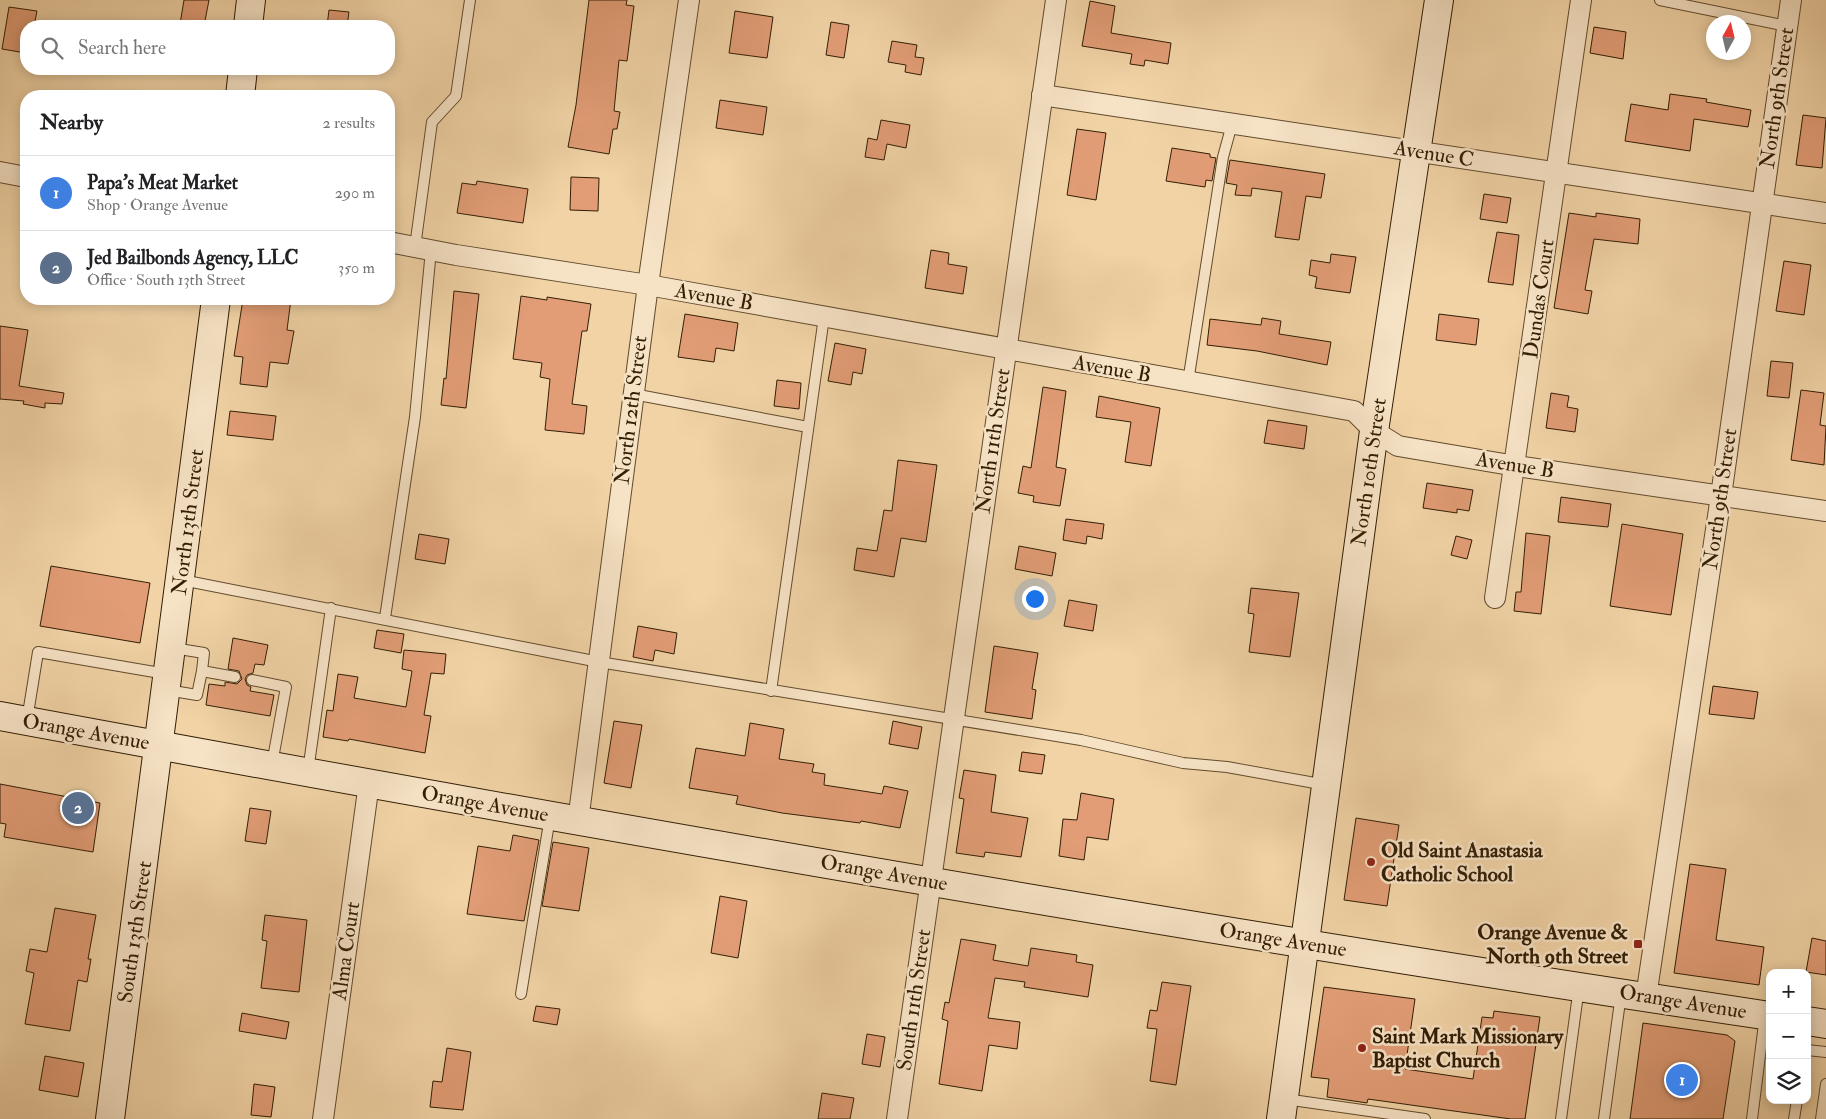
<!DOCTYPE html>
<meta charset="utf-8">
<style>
body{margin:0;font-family:"IM FELL Double Pica",serif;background:#f2f2f2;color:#202124}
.controls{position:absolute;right:15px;bottom:15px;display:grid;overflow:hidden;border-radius:10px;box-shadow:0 2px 12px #0003}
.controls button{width:45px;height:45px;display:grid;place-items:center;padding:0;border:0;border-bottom:1px solid #e0e0e0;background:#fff;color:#202124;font:25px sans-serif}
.compass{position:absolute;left:1706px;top:15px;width:45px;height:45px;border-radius:50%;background:#fff;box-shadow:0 2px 12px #0003;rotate:8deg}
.you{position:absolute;left:1034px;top:598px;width:18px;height:18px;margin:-12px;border:4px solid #fff;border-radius:50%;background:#1a73e8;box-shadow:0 0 0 8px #1a73e833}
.badge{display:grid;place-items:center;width:32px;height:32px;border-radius:50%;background:#db2777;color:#fff;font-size:16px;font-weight:700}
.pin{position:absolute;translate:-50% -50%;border:2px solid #fff;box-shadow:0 1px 5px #0006}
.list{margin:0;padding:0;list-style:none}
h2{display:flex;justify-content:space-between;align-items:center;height:65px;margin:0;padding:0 20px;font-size:21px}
h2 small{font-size:16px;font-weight:400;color:#757577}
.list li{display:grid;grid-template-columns:32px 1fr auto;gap:15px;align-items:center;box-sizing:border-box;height:75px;padding:0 20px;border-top:1px solid #e0e0e0}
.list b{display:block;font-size:19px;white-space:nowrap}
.list p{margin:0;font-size:16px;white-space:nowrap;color:#757577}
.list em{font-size:16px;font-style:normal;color:#757577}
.icon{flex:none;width:28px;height:28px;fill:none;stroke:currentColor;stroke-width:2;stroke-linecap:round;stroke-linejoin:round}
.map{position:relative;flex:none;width:1826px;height:1119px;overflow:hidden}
.search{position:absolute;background:#fff;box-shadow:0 2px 12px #0003;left:20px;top:20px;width:375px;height:55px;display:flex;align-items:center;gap:12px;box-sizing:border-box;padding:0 18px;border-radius:20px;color:#757577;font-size:19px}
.panel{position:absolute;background:#fff;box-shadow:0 2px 12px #0003;left:20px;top:90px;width:375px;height:215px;border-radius:20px}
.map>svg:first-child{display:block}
</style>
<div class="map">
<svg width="1826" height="1119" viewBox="0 0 1826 1119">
<rect width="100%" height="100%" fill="#f1d3a6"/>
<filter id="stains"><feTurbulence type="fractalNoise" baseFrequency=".004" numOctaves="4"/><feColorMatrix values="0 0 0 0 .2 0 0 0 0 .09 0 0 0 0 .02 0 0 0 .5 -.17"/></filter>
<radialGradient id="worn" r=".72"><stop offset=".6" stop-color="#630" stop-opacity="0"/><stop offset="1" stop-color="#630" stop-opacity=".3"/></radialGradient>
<g fill="#e29d76" stroke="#321e04">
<polygon points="184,0 209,0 204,26 180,24"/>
<polygon points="589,0 627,0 626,5 634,6 627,61 619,60 614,111 620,112 617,129 613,129 609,154 568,147 576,105"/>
<polygon points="1090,1 1115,6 1111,33 1171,43 1168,64 1145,60 1144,66 1130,64 1132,54 1082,46"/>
<polygon points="9,7 37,11 34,26 26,26 26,53 2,49"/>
<polygon points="329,10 349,12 347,26 327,26"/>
<polygon points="735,11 773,17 767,58 729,53"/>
<polygon points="831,22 849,25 844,58 826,55"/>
<polygon points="1594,27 1626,32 1623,59 1590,53"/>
<polygon points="892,41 917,45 915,57 924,58 921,75 905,72 906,65 888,62"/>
<polygon points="1670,94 1707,99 1706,102 1751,110 1748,127 1694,119 1690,151 1625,141 1631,104 1668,110"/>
<polygon points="720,100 767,107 763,135 716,128"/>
<polygon points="1803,115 1826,118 1822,168 1796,165"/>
<polygon points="881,120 910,125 906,148 887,144 884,160 865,157 868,138 877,140"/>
<polygon points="1077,129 1106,133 1096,200 1067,195"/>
<polygon points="1172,148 1210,154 1210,157 1216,158 1212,181 1206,180 1205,187 1166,181"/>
<polygon points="1230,160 1325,174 1321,198 1306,196 1299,240 1275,237 1282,192 1252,188 1251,196 1235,195 1237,185 1226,183"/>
<polygon points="571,177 599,178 598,211 570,210"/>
<polygon points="477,181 528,189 523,223 457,213 462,183 476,185"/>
<polygon points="1484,194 1511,198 1507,223 1480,219"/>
<polygon points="1569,213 1596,217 1596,213 1640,219 1638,244 1594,239 1585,290 1592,291 1588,314 1554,308"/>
<polygon points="1497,232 1519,235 1513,285 1488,282"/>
<polygon points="931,250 949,253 948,264 967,267 963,294 925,288"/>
<polygon points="1331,254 1356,257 1350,293 1315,288 1317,277 1309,275 1311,260 1330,263"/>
<polygon points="1784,261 1811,265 1804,315 1776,311"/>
<polygon points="454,291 479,294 466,408 441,405 444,378 446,379"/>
<polygon points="521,296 547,300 547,297 591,304 587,331 582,331 572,404 587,406 584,434 545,430 550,379 540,377 542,363 513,359"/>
<polygon points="243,299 291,299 287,330 294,331 288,364 270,362 267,387 240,384 243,357 234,356"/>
<polygon points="685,314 738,323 734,351 716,348 714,362 678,357"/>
<polygon points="1439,314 1479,319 1476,345 1436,340"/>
<polygon points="1262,318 1281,321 1279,334 1331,342 1327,365 1257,351 1207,345 1210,319 1261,325"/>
<polygon points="0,326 28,330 19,386 64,393 62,404 45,403 45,408 23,404 24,401 0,399"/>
<polygon points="835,343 866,349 862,374 853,372 851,385 828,381"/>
<polygon points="1771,361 1793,363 1789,398 1767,396"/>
<polygon points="777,380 801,383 799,409 774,406"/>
<polygon points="1043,387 1066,391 1056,467 1066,469 1060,506 1033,502 1034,496 1018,493 1023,466 1031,468"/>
<polygon points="1801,390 1824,393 1820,425 1826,426 1824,465 1791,460"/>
<polygon points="1551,393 1569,396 1567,407 1578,409 1575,432 1546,428"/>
<polygon points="1099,396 1160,408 1151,466 1125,462 1131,422 1096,417"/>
<polygon points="230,411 276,416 273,440 227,435"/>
<polygon points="1268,420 1307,426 1304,449 1264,443"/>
<polygon points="898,460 937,465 926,542 901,538 894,577 854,570 857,548 877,551 884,510 892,511"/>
<polygon points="1427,483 1473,490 1469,511 1457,509 1457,513 1423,508"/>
<polygon points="1561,497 1611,504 1608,527 1558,522"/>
<polygon points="1066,519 1104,524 1102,539 1087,536 1086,544 1063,540"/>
<polygon points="1622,524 1683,534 1671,615 1610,606"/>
<polygon points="1526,533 1550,536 1541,614 1514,611 1516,592 1521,592"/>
<polygon points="419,534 449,539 445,564 415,559"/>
<polygon points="1456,536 1472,540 1467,559 1451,555"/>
<polygon points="1019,546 1056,553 1052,576 1015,569"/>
<polygon points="51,566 150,583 140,643 40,626"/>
<polygon points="1251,588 1299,593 1290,657 1249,652 1254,614 1248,613"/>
<polygon points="1069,600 1097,605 1093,631 1064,626"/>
<polygon points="638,626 677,633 674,654 655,650 653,661 633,657"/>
<polygon points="377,630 404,634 401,653 374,648"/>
<polygon points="233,638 268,645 264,665 255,664 253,673 247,675 245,679 247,685 251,687 250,691 274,695 270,716 206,705 209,684 225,686 225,682 237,684 242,679 239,671 228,669"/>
<polygon points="994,646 1038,653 1032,689 1036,690 1032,719 985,712"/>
<polygon points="404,650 446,654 444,674 431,673 424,715 431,716 425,753 349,739 348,741 323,737 327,710 333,711 338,674 358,677 354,698 406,707 412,671 402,669"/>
<polygon points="1713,686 1758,692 1754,719 1709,714"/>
<polygon points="614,721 642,725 631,788 604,783"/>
<polygon points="893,721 922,727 918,749 889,744"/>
<polygon points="750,723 784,729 779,759 814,764 812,772 825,774 824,785 882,794 884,786 908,791 900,828 861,821 860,823 782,813 736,804 738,796 689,788 696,748 745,756"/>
<polygon points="1022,752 1045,755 1042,774 1019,771"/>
<polygon points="964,770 996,775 991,812 1028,818 1021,857 985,852 984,857 956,853 964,799 959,798"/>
<polygon points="0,784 100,803 93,852 4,837 6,824 0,823"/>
<polygon points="1081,793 1114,799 1108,840 1087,837 1084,860 1059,856 1063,819 1077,820"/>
<polygon points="250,808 271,811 266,844 245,841"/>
<polygon points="1356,818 1399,825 1387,906 1344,900"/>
<polygon points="513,835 539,840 524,921 467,914 478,846 510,851"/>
<polygon points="553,842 589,848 579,911 542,906"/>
<polygon points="1690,864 1726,869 1716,940 1764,947 1759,985 1674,973"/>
<polygon points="720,896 747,901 738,958 711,953"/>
<polygon points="55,908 96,915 88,959 91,959 87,982 78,980 70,1031 25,1024 34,973 26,971 30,949 47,952"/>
<polygon points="265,915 307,920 299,992 261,988 267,941 262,940"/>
<polygon points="1812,938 1826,941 1826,975 1806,972"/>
<polygon points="961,939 996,945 993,960 1028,966 1031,948 1077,955 1076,962 1093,965 1088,997 1024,987 1025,982 995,978 988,1018 1020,1022 1017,1049 989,1045 982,1091 939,1084 948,1021 942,1019 945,1002 949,1003"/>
<polygon points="1162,982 1191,986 1176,1085 1150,1081 1157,1029 1147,1028 1150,1010 1157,1011"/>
<polygon points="1324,987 1415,999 1405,1069 1473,1079 1482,1017 1493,1018 1494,1011 1540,1017 1525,1119 1511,1119 1368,1099 1367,1103 1327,1097 1329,1079 1311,1077"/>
<polygon points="536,1006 560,1009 557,1025 533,1021"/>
<polygon points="242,1013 289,1022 286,1039 239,1031"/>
<polygon points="1643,1023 1727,1035 1735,1041 1723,1119 1630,1119"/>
<polygon points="867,1034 885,1037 880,1067 862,1064"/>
<polygon points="447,1048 471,1052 463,1110 430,1107 433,1081 442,1082"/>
<polygon points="45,1056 84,1063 78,1097 39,1090"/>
<polygon points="254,1084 275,1087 271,1117 251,1115"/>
<polygon points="822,1093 854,1098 850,1119 818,1119"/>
</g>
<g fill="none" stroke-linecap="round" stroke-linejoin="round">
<defs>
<g id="lane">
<polyline points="1660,0 1787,26"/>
<polyline points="415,247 432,122 456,96 470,0"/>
<polyline points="1188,382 1223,157 1232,124"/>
<polyline points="633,394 808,427"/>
<polyline points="182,580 599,662 1081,740 1183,763 1227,767 1326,785"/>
<polyline points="385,618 415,417 431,250"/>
<polyline points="173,648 204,653 202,671 235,677"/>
<polyline points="252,680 286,687 272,764"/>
<polyline points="167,690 197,695 202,671"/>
<polyline points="771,691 824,317"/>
<polyline points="27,720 38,652 166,674"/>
<polyline points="308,771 331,608"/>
<polyline points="521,994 550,817"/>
<polyline points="1807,1050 1826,1052"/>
<polyline points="1285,1099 1425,1119"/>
<polyline points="1561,1119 1579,987"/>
<polyline points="1604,1119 1621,994"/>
<polyline points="1752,1119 1765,1016"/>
<polyline points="1794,1119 1797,1100"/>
<polyline points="1821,1119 1826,1084"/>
</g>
<g id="street">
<polyline points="1042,95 1826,213"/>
<polyline points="0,172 26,177"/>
<polyline points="389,242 456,255 648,285 1354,411 1374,431 1398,446 1516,466 1826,511"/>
<polyline points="1495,598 1581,0"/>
<polyline points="578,821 648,285 689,0"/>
<polyline points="1646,997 1721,496 1791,0"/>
<polyline points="323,1119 369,783"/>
<polyline points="897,1119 1056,0"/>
</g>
<g id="secondary">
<polyline points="248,26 251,0"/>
<polyline points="240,96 243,69"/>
<path d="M0,716C588,825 1178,928 1770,1016"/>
<polyline points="1807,1021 1826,1024"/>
<polyline points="110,1119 216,299"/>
<polyline points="1281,1119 1374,431 1439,0"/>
</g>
</defs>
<use href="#lane" stroke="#624b2c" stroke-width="12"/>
<use href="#street" stroke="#624b2c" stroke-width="22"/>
<use href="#secondary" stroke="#321e04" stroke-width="30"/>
<use href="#lane" stroke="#f6e2c5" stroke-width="10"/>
<use href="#street" stroke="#f6e2c5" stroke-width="20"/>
<use href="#secondary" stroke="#f6e2c5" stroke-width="28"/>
</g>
<g fill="#8f2418" stroke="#f6e2c5" stroke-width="2">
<circle cx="1371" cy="862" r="5"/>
<rect x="1633" y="939" width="10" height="10" rx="2.5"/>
<circle cx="1362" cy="1048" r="5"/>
</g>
<g text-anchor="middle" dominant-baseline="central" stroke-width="5" stroke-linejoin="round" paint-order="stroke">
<g font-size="21" fill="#321e04" stroke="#f6e2c5">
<text transform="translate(1777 98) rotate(-82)">North 9th Street</text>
<text transform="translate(1434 154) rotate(9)">Avenue C</text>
<text transform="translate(714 297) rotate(10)">Avenue B</text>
<text transform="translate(1539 299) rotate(-82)">Dundas Court</text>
<text transform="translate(1112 369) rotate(10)">Avenue B</text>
<text transform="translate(631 410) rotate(-83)">North 12th Street</text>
<text transform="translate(993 441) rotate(-82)">North 11th Street</text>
<text transform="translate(1515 465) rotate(9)">Avenue B</text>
<text transform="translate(1369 472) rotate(-82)">North 10th Street</text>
<text transform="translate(1720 499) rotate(-82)">North 9th Street</text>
<text transform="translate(188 522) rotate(-83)">North 13th Street</text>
<text transform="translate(86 732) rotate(10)">Orange Avenue</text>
<text transform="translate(485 804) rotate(10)">Orange Avenue</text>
<text transform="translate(884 873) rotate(10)">Orange Avenue</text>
<text transform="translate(135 932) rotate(-82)">South 13th Street</text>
<text transform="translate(1283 940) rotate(9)">Orange Avenue</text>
<text transform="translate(346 951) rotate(-82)">Alma Court</text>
<text transform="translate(914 1000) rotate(-82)">South 11th Street</text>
<text transform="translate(1683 1002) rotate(9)">Orange Avenue</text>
</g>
<g font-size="21" font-weight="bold" fill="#321e04" stroke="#f6e2c5" text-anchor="start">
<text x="1381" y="850">Old Saint Anastasia<tspan x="1381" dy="24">Catholic School</tspan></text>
<text x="1628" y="932" text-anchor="end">Orange Avenue &amp;<tspan x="1628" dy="24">North 9th Street</tspan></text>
<text x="1372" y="1036">Saint Mark Missionary<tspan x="1372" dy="24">Baptist Church</tspan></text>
</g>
</g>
<rect width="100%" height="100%" filter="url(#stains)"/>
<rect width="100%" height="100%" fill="url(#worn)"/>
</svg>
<div class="controls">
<button>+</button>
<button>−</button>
<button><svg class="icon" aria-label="layers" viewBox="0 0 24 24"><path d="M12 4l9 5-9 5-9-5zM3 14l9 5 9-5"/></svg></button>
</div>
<svg class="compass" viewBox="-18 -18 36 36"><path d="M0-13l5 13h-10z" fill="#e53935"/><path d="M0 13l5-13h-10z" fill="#757577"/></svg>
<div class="you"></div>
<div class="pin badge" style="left:1682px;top:1080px;background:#3f7fe0">1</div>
<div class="pin badge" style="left:78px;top:808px;background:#5c6f8a">2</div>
<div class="search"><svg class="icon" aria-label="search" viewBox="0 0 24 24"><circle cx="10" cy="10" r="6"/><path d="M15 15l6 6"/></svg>Search here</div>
<section class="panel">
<h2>Nearby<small>2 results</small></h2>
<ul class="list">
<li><span class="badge" style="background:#3f7fe0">1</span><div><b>Papa's Meat Market</b><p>Shop · Orange Avenue</p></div><em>290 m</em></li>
<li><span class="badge" style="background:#5c6f8a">2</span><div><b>Jed Bailbonds Agency, LLC</b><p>Office · South 13th Street</p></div><em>350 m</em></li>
</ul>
</section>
</div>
